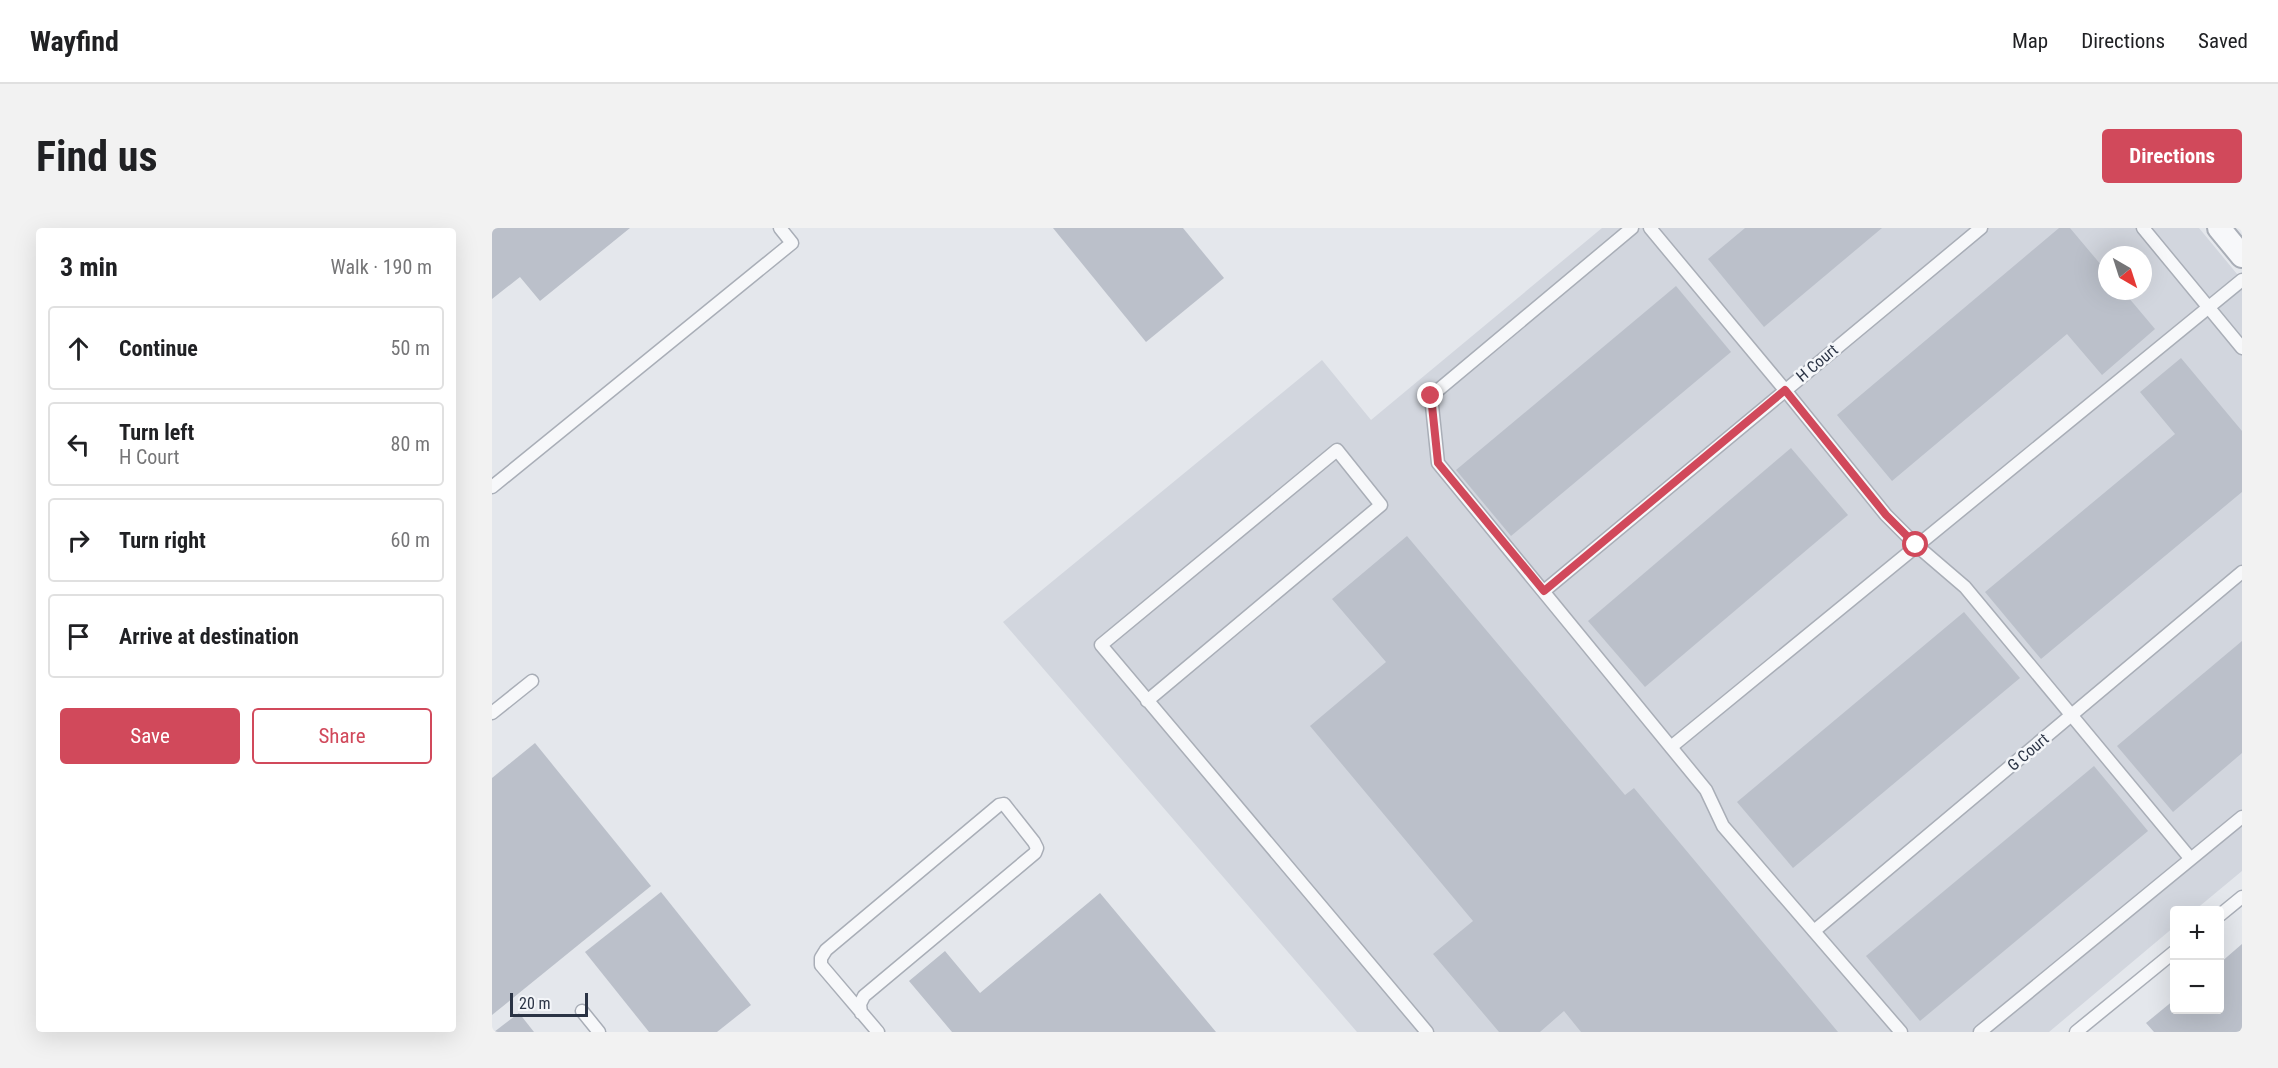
<!DOCTYPE html>
<meta charset="utf-8">
<style>
body{margin:0;font-family:"Roboto Condensed",sans-serif;background:#f2f2f2;color:#202124}
.controls{position:absolute;right:18px;bottom:18px;display:grid;overflow:hidden;border-radius:6px;box-shadow:0 6px 24px #0002}
.controls button{width:54px;height:54px;display:grid;place-items:center;padding:0;border:0;border-bottom:2px solid #e0e0e0;background:#fff;color:#202124;font:30px sans-serif}
.compass{position:absolute;left:1606px;top:18px;width:54px;height:54px;border-radius:50%;background:#fff;box-shadow:0 6px 24px #0002;rotate:141deg}
.scale{position:absolute;left:18px;bottom:15px;width:78px;box-sizing:border-box;padding-left:6px;border:3px solid #2b3445;border-top:0;font-size:16px;line-height:21px;white-space:nowrap;color:#2b3445;-webkit-text-stroke:4px #f4f6f9;paint-order:stroke}
.stop{position:absolute;width:18px;height:18px;margin:-14px;border:4px solid #d1495b;border-radius:50%;background:#fff}
.stop.end{background:#d1495b;border-color:#fff;box-shadow:0 2px 6px #0008}
.list{margin:0;padding:0;list-style:none}
h2{display:flex;justify-content:space-between;align-items:center;height:78px;margin:0;padding:0 24px;font-size:26px}
h2 small{font-size:20px;font-weight:400;color:#757577}
.list li{display:grid;grid-template-columns:39px 1fr auto;gap:18px;align-items:center;box-sizing:border-box;height:84px;margin:0 12px 12px;padding:0 12px;border:2px solid #e0e0e0;border-radius:6px}
.list b{display:block;font-size:22px;white-space:nowrap}
.list p{margin:0;font-size:20px;white-space:nowrap;color:#757577}
.list em{font-size:20px;font-style:normal;color:#757577}
.actions{display:flex;gap:12px;padding:18px 24px}
.actions a{flex:1;padding:14px 0;border:2px solid #d1495b;border-radius:6px;text-align:center;font-size:21px;color:#d1495b}
.actions .main{background:#d1495b;color:#fff}
.icon{flex:none;width:33px;height:33px;fill:none;stroke:currentColor;stroke-width:2;stroke-linecap:round;stroke-linejoin:round}
.map{position:relative;flex:none;width:1750px;height:804px;overflow:hidden;border-radius:6px}
header{display:flex;align-items:center;gap:36px;box-sizing:border-box;height:84px;padding:0 30px;background:#fff;border-bottom:2px solid #e0e0e0}
header strong{font-size:28px}
nav{display:flex;gap:33px;margin-inline-start:auto;font-size:21px}
.intro{display:flex;align-items:center;justify-content:space-between;box-sizing:border-box;height:144px;padding:0 36px}
h1{margin:0;font-size:42px}
.button{padding:15px 27px;border-radius:6px;background:#d1495b;color:#fff;font-size:21px;font-weight:700}
main{display:flex;gap:36px;padding:0 36px}
aside{flex:1;background:#fff;border-radius:6px;box-shadow:0 6px 24px #0002}
.map>svg:first-child{display:block}
</style>
<header>
<strong>Wayfind</strong>
<nav><a>Map</a><a>Directions</a><a>Saved</a></nav>
</header>
<div class="intro"><h1>Find us</h1><a class="button">Directions</a></div>
<main>
<aside>
<h2>3 min<small>Walk · 190 m</small></h2>
<ul class="list">
<li><svg class="icon" aria-label="ahead" viewBox="0 0 24 24"><path d="M12 20V5M6 11l6-6 6 6"/></svg><div><b>Continue</b></div><em>50 m</em></li>
<li><svg class="icon" aria-label="left" viewBox="0 0 24 24"><path d="M17 20v-9H6M10 6l-5 5 5 5"/></svg><div><b>Turn left</b><p>H Court</p></div><em>80 m</em></li>
<li><svg class="icon" aria-label="right" viewBox="0 0 24 24"><path d="M7 20v-9h11M14 6l5 5-5 5"/></svg><div><b>Turn right</b></div><em>60 m</em></li>
<li><svg class="icon" aria-label="arrive" viewBox="0 0 24 24"><path d="M6 21V4h12l-3 4 3 4H6"/></svg><div><b>Arrive at destination</b></div></li>
</ul>
<div class="actions"><a class="main">Save</a><a>Share</a></div>
</aside>
<div class="map">
<svg width="1750" height="804" viewBox="0 0 1750 804">
<rect width="100%" height="100%" fill="#e4e7ec"/>
<path fill="#d2d6de" fill-rule="evenodd" d="M1110,0H1707L1750,52V643L1703,682H1682V699L1557,804H865L511,394L830,132L879,192ZM1615,27H1651V63H1615Z"/>
<g fill="#bbc0ca">
<polygon points="0,0 138,0 48,73 28,49 0,71"/>
<polygon points="561,0 691,0 732,50 654,114"/>
<polygon points="1253,0 1390,0 1272,99 1216,31"/>
<polygon points="1567,0 1578,0 1615,44 1615,63 1631,63 1663,101 1610,147 1575,106 1400,253 1345,187"/>
<polygon points="1184,58 1239,124 1019,308 964,242"/>
<polygon points="1689,130 1750,203 1750,264 1549,431 1493,364 1683,206 1648,164"/>
<polygon points="1299,220 1356,287 1153,459 1096,393"/>
<polygon points="915,308 1133,567 1142,560 1346,804 1089,804 1072,783 1048,804 1007,804 941,726 981,693 818,498 894,434 840,371"/>
<polygon points="1472,384 1528,450 1301,640 1245,574"/>
<polygon points="1750,413 1750,525 1681,584 1625,518"/>
<polygon points="43,515 159,658 0,787 0,550"/>
<polygon points="1602,538 1656,603 1428,793 1374,728"/>
<polygon points="169,664 259,777 225,804 157,804 93,724"/>
<polygon points="608,665 724,804 460,804 417,753 453,723 488,765"/>
<polygon points="1750,716 1750,804 1662,804 1654,795 1682,772 1682,782 1728,782 1728,735"/>
<polygon points="27,785 42,804 2,804"/>
</g>
<g fill="none" stroke-linecap="round" stroke-linejoin="round">
<defs>
<g id="lane">
<polyline points="1140,0 939,168 946,235 1214,562 1231,598 1409,804"/>
<polyline points="1158,0 1293,162 1394,287 1424,317 1473,359 1698,630"/>
<polyline points="1651,0 1750,120"/>
<polyline points="0,259 300,15 288,0"/>
<polyline points="1052,363 1489,0"/>
<polyline points="655,473 889,277 845,222 609,417 935,804"/>
<polyline points="0,485 40,453"/>
<polyline points="1179,519 1750,52"/>
<polyline points="1728,687 1750,669"/>
<polyline points="1322,703 1750,344"/>
<polyline points="90,783 107,804"/>
<polyline points="369,785 368,776 372,768 543,625 545,620 542,614 512,576 507,577 334,722 329,730 329,737 386,804"/>
<polyline points="1488,804 1750,589"/>
<polyline points="1584,804 1682,724"/>
</g>
<polyline id="street" points="1727,0 1750,28"/>
</defs>
<use href="#lane" stroke="#a9aeb7" stroke-width="15"/>
<use href="#street" stroke="#a9aeb7" stroke-width="26"/>
<use href="#lane" stroke="#f7f8fa" stroke-width="12"/>
<use href="#street" stroke="#f7f8fa" stroke-width="22"/>
</g>
<g fill="none" stroke-linecap="round" stroke-linejoin="round">
<polyline stroke="#d1495b" stroke-width="8" points="939,168 946,235 1052,363 1293,162 1394,287 1424,317"/>
</g>
<g text-anchor="middle" dominant-baseline="central" stroke-width="5" stroke-linejoin="round" paint-order="stroke">
<g font-size="16" fill="#2b3445" stroke="#f4f6f9">
<text transform="translate(1325 135) rotate(-40)">H Court</text>
<text transform="translate(1536 524) rotate(-40)">G Court</text>
</g>
</g>
</svg>
<div class="controls">
<button>+</button>
<button>−</button>
</div>
<svg class="compass" viewBox="-18 -18 36 36"><path d="M0-13l5 13h-10z" fill="#e53935"/><path d="M0 13l5-13h-10z" fill="#757577"/></svg>
<div class="scale">20 m</div>
<div class="stop" style="left:1424px;top:317px"></div>
<div class="stop end" style="left:939px;top:168px"></div>
</div>
</main>
